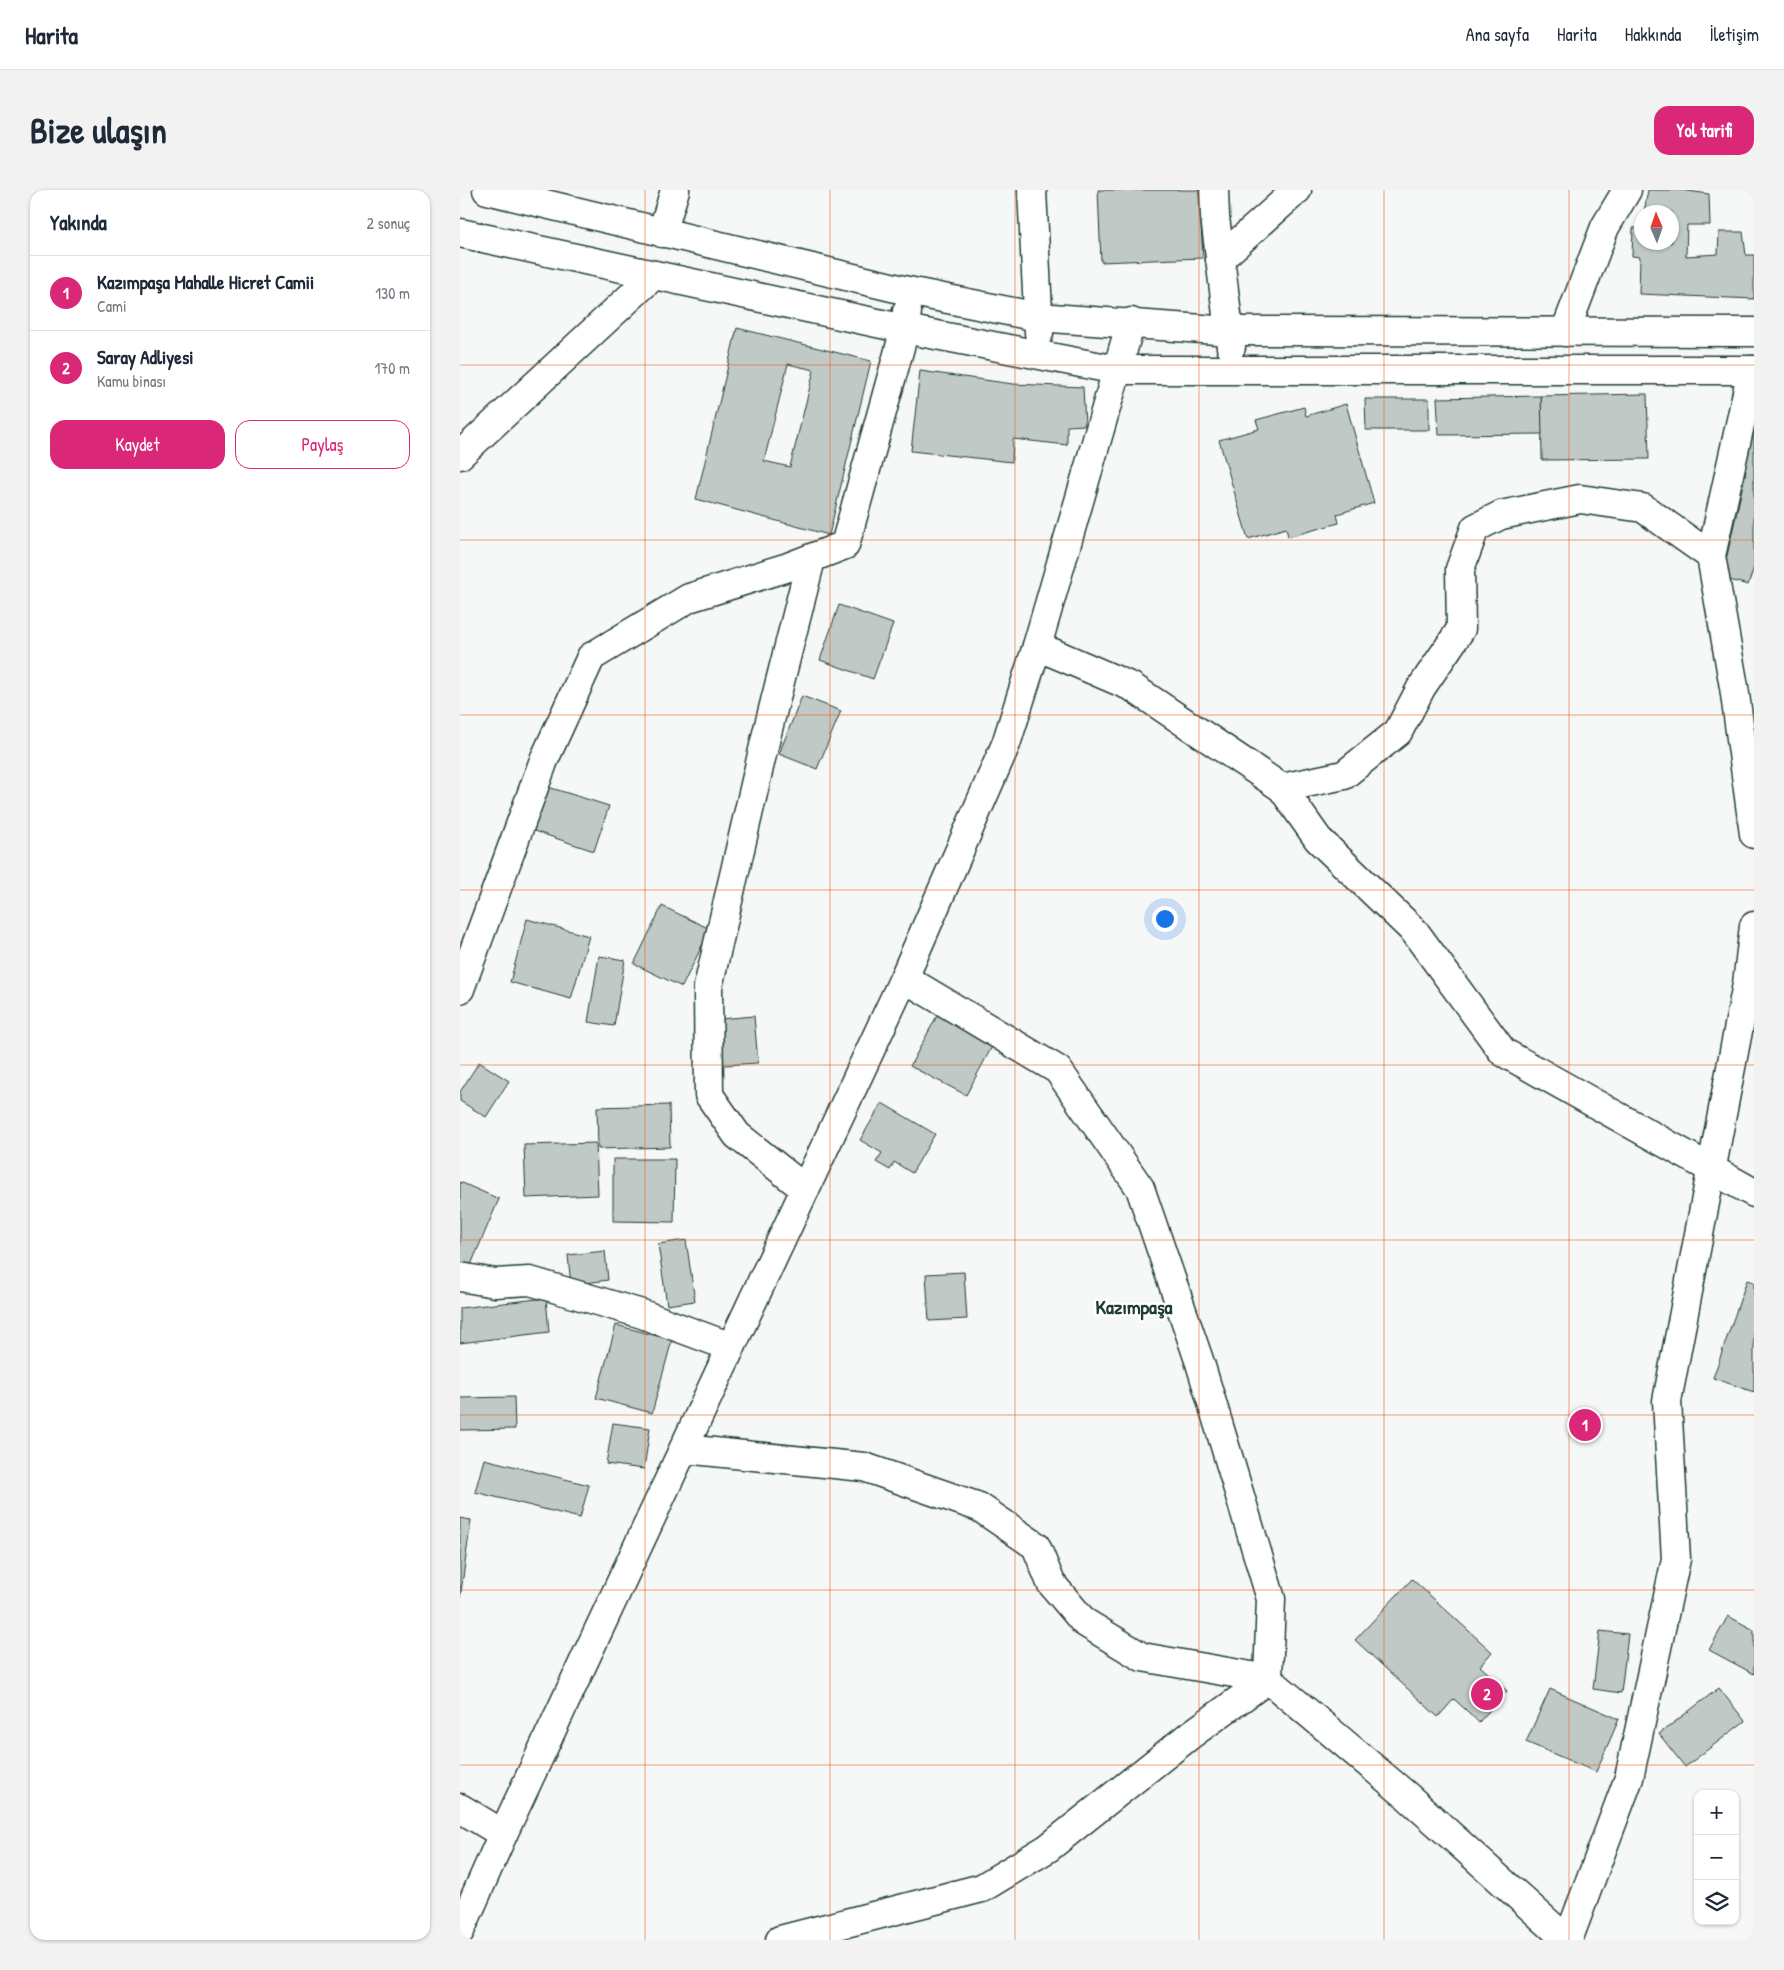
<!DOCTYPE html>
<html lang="tr">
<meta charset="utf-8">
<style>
body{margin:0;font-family:"Patrick Hand",sans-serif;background:#f2f2f3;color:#1f2937}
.controls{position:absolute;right:15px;bottom:15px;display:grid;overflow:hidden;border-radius:10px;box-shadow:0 1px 4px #0004}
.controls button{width:45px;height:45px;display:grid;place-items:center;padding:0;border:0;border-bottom:1px solid #e0e1e3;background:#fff;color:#1f2937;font:25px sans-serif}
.compass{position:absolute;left:1174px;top:15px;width:45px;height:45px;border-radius:50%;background:#fff;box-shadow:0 1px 4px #0004;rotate:358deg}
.you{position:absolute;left:704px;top:728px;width:18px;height:18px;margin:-12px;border:4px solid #fff;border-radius:50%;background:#1a73e8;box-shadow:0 0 0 8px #1a73e833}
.badge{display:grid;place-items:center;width:32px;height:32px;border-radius:50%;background:#db2777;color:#fff;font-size:16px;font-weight:700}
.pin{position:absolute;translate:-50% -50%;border:2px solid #fff;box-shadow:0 1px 5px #0006}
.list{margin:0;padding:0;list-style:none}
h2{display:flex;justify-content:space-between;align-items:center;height:65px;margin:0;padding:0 20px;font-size:21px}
h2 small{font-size:16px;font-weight:400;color:#747a83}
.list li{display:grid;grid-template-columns:32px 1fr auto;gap:15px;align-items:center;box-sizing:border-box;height:75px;padding:0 20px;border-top:1px solid #e0e1e3}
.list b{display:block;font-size:19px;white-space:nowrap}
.list p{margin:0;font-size:16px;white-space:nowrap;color:#747a83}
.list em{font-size:16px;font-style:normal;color:#747a83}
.actions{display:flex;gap:10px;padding:15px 20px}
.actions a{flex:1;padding:11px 0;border:1px solid #db2777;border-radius:15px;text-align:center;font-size:18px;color:#db2777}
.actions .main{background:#db2777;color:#fff}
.icon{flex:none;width:28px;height:28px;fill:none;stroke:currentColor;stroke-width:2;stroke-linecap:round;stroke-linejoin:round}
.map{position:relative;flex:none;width:1294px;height:1750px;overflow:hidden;border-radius:15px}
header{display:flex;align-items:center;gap:30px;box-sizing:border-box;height:70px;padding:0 25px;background:#fff;border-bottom:1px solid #e0e1e3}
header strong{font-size:24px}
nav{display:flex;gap:28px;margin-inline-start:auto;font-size:18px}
.intro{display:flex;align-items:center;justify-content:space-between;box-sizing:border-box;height:120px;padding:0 30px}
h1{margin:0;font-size:35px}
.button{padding:12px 22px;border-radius:15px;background:#db2777;color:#fff;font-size:18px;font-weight:700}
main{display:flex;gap:30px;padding:0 30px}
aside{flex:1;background:#fff;border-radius:15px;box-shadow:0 1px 4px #0004}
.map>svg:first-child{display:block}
</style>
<header>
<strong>Harita</strong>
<nav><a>Ana sayfa</a><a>Harita</a><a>Hakkında</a><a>İletişim</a></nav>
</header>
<div class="intro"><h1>Bize ulaşın</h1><a class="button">Yol tarifi</a></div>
<main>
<aside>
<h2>Yakında<small>2 sonuç</small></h2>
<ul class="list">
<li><span class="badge">1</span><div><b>Kazımpaşa Mahalle Hicret Camii</b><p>Cami</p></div><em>130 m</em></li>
<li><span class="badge">2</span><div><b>Saray Adliyesi</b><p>Kamu binası</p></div><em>170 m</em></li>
</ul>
<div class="actions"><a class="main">Kaydet</a><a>Paylaş</a></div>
</aside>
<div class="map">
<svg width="1294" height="1750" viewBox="0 0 1294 1750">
<rect width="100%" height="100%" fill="#f6f7f7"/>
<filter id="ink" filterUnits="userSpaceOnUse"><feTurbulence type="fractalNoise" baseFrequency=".02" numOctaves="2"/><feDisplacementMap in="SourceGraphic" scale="10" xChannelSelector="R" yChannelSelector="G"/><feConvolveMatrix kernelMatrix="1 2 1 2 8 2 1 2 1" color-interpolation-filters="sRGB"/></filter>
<g filter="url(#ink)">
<g fill="#c0c9c6" stroke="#1f3d34" fill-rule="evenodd">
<polygon points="638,0 739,0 743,68 641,72"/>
<polygon points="1188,0 1221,0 1249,4 1250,35 1227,35 1226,66 1258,64 1259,42 1283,42 1286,65 1294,65 1294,109 1179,104 1180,67 1172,66 1173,38 1182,38 1182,52 1212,52 1212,22 1184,22"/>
<path d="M277,138L411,171L369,345L236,309ZM328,174L354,180L330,277L304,271Z"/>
<polygon points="460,181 553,194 623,197 625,235 607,236 607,255 553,249 552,272 451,261"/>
<polygon points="1187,204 1189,269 1082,270 1081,206"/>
<polygon points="1081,206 1082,244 979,245 977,208"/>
<polygon points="905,209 969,209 969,240 906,240"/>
<polygon points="886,214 914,313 877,324 879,333 828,347 826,338 788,349 759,250 799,239 796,230 844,217 846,226"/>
<polygon points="1287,239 1294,240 1294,377 1288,395 1262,388 1286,281 1275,279"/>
<polygon points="379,415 433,434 413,489 360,470"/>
<polygon points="342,506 381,521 357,579 319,564"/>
<polygon points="85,596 149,616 134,661 71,640"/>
<polygon points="202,716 250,739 222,797 174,774"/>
<polygon points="67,729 129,746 111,809 50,792"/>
<polygon points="139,766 165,770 154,836 128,832"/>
<polygon points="478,824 534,853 506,905 450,876"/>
<polygon points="294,826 298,873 264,875 260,829"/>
<polygon points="19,872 49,891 26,927 0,911 0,902"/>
<polygon points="422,913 475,944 452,983 434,972 430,980 416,972 422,963 400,950"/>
<polygon points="209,915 210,957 138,959 137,917"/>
<polygon points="136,953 138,1005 66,1008 64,955"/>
<polygon points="153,969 215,969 214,1032 153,1031"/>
<polygon points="0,992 39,1009 10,1077 0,1073"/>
<polygon points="226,1050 235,1111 207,1115 198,1054"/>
<polygon points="145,1061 148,1090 111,1095 108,1065"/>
<polygon points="504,1082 507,1129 469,1131 466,1084"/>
<polygon points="1287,1090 1294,1092 1294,1202 1253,1188"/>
<polygon points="86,1108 89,1142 0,1153 0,1118"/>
<polygon points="156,1135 212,1150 192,1223 136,1208"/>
<polygon points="54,1207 55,1239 0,1240 0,1208"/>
<polygon points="153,1233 190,1238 184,1279 146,1274"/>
<polygon points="24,1269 129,1295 120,1328 15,1302"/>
<polygon points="0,1328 11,1330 0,1409"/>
<polygon points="952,1389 1032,1462 1020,1476 1047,1501 1019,1532 994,1509 978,1527 895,1450"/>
<polygon points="1268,1426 1294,1440 1294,1484 1249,1460"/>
<polygon points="1140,1441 1168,1444 1161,1503 1133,1499"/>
<polygon points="1259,1498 1285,1531 1225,1577 1199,1544"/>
<polygon points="1090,1499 1159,1529 1136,1582 1066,1552"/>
</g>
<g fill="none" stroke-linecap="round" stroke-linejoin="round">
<defs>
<g id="minor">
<polyline points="27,0 448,101 578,127 770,141 1294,142"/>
<polyline points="572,0 579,143"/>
<polyline points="754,0 755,27 771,157"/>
<polyline points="0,43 445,139 657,180 1294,180"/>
<polyline points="202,43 215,0"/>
<polyline points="760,69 837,0"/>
<polyline points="1105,142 1145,37 1167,0"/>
<polyline points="1292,180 1251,366 1274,497 1294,644"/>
<polyline points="0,265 194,85"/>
<polyline points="577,456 672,497 822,598 858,649 955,742 1043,862 1294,1003"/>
<polyline points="822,598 884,585 938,542 961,498 1001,439 1000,379 1015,338 1041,325 1120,309 1183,318 1251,366"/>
<polyline points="444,788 598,880 680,998 740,1173 811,1409 808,1489 947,1606 1107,1750"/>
<polyline points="0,799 84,570 131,467 229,408 328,377 385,355 445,139 447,121"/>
<polyline points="345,999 277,945 249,905 248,797 307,543 351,369"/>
<polyline points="0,1087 35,1093 70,1091 182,1124 271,1157"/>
<polyline points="224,1259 404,1277 519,1317 576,1356 591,1393 624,1432 682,1467 808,1489"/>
<polyline points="0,1618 43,1644"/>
<polyline points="0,1741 43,1644 444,788 546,554 577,456 671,132"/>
<polyline points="320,1750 522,1698 588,1658 729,1546 808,1489"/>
<polyline points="1108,1750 1169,1588 1216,1369 1207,1211 1287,794 1294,736"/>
</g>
</defs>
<use href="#minor" stroke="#1f3d34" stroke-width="31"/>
<use href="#minor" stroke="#fff" stroke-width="28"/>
</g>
</g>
<path fill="none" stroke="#e8590c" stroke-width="1" stroke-opacity="0.55" d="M185,0V1750M370,0V1750M555,0V1750M739,0V1750M924,0V1750M1109,0V1750M0,175H1294M0,350H1294M0,525H1294M0,700H1294M0,875H1294M0,1050H1294M0,1225H1294M0,1400H1294M0,1575H1294"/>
<g text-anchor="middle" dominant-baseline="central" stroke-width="5" stroke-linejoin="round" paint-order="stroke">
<g font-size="20" font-weight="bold" fill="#1f3d34" stroke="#fff">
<text x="674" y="1116">Kazımpaşa</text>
</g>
</g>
</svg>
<div class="controls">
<button>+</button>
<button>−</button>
<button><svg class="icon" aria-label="layers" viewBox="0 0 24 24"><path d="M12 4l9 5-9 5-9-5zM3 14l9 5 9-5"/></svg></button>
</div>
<svg class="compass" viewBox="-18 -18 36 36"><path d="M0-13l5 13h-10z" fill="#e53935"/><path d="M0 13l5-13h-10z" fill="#747a83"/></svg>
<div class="you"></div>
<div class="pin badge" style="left:1125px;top:1235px">1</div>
<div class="pin badge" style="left:1027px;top:1504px">2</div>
</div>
</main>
